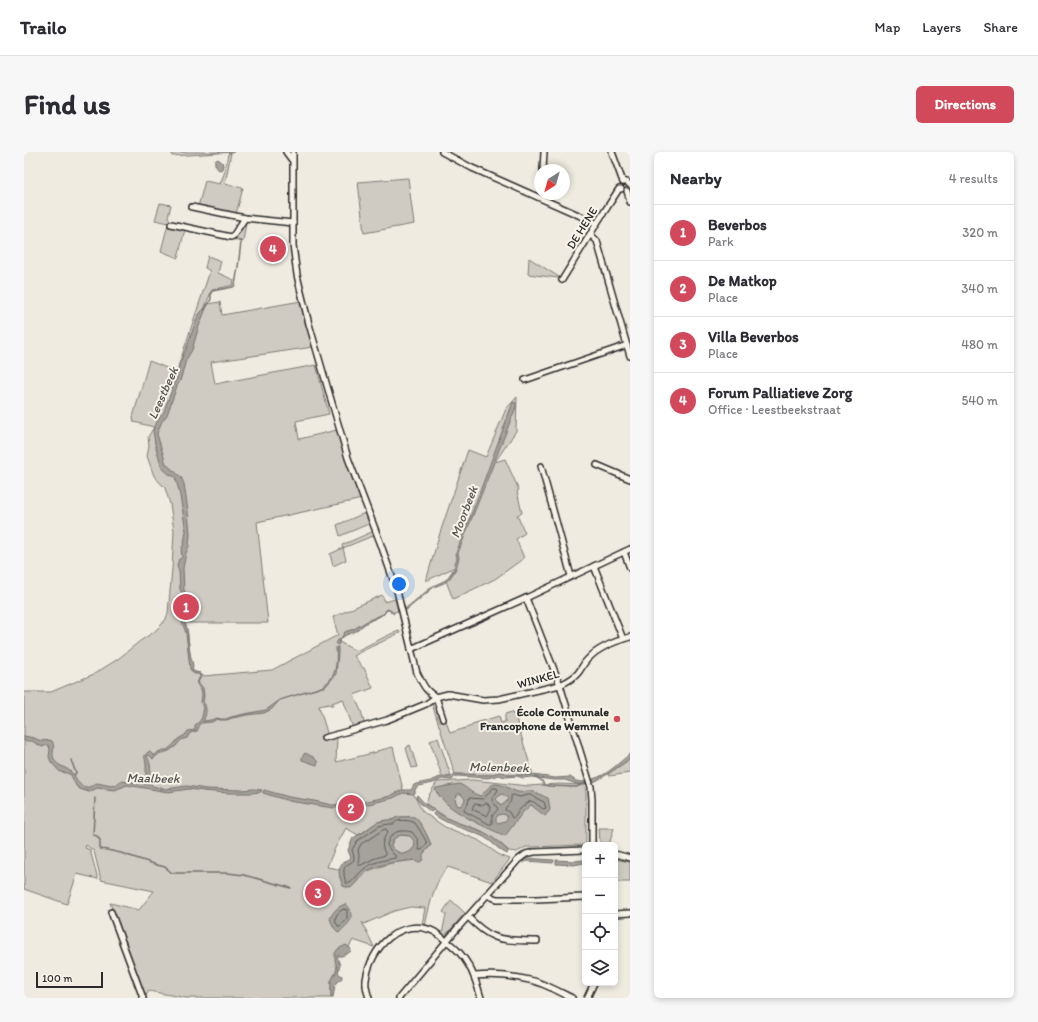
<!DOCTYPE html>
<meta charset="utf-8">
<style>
body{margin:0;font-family:Itim,sans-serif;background:#f7f7f7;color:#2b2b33}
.controls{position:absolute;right:12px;bottom:12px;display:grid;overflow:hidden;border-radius:6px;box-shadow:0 2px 6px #0003}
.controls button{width:36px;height:36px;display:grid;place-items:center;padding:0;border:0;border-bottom:1px solid #e1e1e2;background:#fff;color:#2b2b33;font:20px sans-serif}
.compass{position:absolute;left:510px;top:12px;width:36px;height:36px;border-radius:50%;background:#fff;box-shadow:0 2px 6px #0003;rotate:217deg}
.scale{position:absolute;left:12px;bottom:10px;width:67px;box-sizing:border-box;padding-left:4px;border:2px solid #2b2b2b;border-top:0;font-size:11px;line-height:14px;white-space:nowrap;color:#2b2b2b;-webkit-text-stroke:3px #f7f3e8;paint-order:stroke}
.you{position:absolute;left:375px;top:432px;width:14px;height:14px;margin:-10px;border:3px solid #fff;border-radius:50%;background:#1a73e8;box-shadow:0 0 0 6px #1a73e833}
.badge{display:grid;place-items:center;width:26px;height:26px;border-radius:50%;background:#d1495b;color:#fff;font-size:13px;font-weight:700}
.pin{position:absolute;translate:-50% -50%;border:2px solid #fff;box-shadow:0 1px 4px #0006}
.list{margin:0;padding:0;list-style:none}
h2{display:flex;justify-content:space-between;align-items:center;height:52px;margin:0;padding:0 16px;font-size:17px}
h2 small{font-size:13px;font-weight:400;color:#7c7c81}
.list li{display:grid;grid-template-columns:26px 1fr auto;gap:12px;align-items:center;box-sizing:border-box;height:56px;padding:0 16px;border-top:1px solid #e1e1e2}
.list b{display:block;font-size:15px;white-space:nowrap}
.list p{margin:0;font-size:13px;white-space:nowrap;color:#7c7c81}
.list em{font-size:13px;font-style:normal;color:#7c7c81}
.icon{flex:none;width:22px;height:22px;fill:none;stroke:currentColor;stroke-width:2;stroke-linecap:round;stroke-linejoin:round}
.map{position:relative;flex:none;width:606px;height:846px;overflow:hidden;border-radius:6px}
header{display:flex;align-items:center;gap:24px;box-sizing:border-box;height:56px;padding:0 20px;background:#fff;border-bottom:1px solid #e1e1e2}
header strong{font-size:19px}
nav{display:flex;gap:22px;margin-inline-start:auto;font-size:14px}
.intro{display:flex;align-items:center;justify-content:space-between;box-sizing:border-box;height:96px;padding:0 24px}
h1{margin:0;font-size:28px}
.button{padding:10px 18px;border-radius:6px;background:#d1495b;color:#fff;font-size:14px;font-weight:700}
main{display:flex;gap:24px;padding:0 24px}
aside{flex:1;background:#fff;border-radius:6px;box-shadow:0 2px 6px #0003}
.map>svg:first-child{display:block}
</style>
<header>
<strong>Trailo</strong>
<nav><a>Map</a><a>Layers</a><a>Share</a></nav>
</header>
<div class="intro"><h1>Find us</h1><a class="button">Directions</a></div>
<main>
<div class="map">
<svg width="606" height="846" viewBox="0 0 606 846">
<rect width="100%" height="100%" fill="#efebe0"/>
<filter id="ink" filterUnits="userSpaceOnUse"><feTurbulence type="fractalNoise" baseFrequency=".025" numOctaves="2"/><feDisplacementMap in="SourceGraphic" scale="8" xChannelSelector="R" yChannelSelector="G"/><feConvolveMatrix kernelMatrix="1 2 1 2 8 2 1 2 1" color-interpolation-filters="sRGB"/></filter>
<g filter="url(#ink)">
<g fill="#cfcbc2" stroke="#7d7b76" fill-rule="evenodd">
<polygon points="148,0 210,0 148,4"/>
<polygon points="207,1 201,32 219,36 212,62 174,55 181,29 196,32 200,22 204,2"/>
<polygon points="384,26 390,72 340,81 334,30"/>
<polygon points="136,51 147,53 144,65 146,68 145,71 131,68"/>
<polygon points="222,70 219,90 212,86 212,84"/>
<polygon points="144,72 144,74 161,77 154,106 137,99"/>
<path d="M184,104L197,109L194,121L210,128L209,133L188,138L180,157L182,156L183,152L196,150L198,163L277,149L289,195L187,210L191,232L292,213L305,262L272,269L275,287L313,278C321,301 327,325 338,347L233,370L244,471H161C165,481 164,491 166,501C167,507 168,512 168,518L171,520L176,521L179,524L248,518L314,483L309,465L358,443L361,450L371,447L374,459L370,460V461L366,458H362L360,462L357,463L345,469L330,477L321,480L315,490L332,499L369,481L375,479L376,481C367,484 361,489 353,492C345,496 337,499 330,504L339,516H340L349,536L330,543L337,559L341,573L329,576L319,547L308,551L309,553H306L305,552L295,554L304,584H313L312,610L353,600V599L369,595L379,638L389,641L398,659L409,667L421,675L454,688L477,704L486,707L468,730L424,715C421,719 418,722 416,726C409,737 404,760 401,774L398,773L401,756L386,755L370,759L340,772L338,770L350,795L329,788L325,795L322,794L317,796L311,805L313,816L312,820L307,829V846H162L125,839L121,845L86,751L115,758L130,739L77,728L70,699L62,693L61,696L66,698L74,727L53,722L43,752L0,737V540H27L70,522L94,507L116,489L130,480L138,472L142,467L144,461L148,417L150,379L146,352L141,336L130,324L123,304L125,293L124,285L130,275L110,270L109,265L125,209L153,220L155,212L186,119L181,116ZM376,665H390C398,674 403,682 407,693L399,702L391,708L367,711L344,719L326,736L319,734L316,726L315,717L303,715L310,698L322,676L334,683C341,680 347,673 354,670C358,668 363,668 367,668C370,667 373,665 376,665Z"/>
<polygon points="505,106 535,125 534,126 504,122"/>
<path d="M493,245L492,279L471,310L481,307L495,338L493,339L498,361L493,363L501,381L492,387L500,406L471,427L429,447L422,429C427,426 431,419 433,414L402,429L415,384L444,298L462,305L482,257Z"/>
<polygon points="343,360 347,371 316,384 313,373"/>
<polygon points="350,379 351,383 319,396 322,408 309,414 306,402 319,396 318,393"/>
<polygon points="412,551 421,566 426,581 448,574 448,572 475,564 477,571 481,570 481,562 488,560 489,563 491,563 509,623 484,623 479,620 466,623 431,622 408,552"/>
<polygon points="414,586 427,624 426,625 418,624 406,589"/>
<polygon points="386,593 393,615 388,616 382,596 384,595 384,594"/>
<polygon points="606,607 606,621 585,624 584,622"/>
<polygon points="449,628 504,634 535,632 560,633 562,640 562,692 558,693 508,695 502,695 493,700 485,699 477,692 458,679 428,669 402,652 405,643 413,630"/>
<polygon points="575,676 590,676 585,693 576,690"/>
<path d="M377,683L387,684L390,689L391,694C384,705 374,703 367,694C369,687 371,685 377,683Z"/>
<polygon points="591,707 606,710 606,730 591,730"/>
<polygon points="427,748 441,761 421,784 418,782 422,762 419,760"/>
</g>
<g fill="#a4a29a" stroke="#74726e" fill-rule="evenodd">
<path d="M194,7L198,10L199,13L198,17L195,18C193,17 190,12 191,9Z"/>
<path d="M181,156V159L175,174L168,198L162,208L156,229L153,234L143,263L138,269L133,282L142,312L157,325L160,332L164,359L166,382L165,394L162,401L159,416L160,438L163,445L161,450L164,453L162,458L163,465L161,472L163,477L166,502L169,513L168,518L171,520L176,521L178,524L174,530L179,536L180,544L179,550C184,555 182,564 179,569L187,568L193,566L197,567H202L207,565L220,562L242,558L256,548L297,535C313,526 313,512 312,495H314V501L312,522L302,534L299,535L256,548L253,551L248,557L240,561L223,563L214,565L208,566L203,568H196L193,567L188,570L177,571L174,574V578L173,579L166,581L163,586L157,588L152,594L145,599L135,602L129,607L125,603L123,604C124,607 126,610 126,613C128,620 125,627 128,634L142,637L163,634L182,637L218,638L229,637L238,638L237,640L227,641H205L179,639L165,637L144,640L103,633L91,638L73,636L65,640L56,637L52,634L47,623L43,621L36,620L27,610L25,605L26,597L25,594L23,593L18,595L8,589H0V584L10,586L17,589L25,588L28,589C32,596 27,601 30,607C34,615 41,614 47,620C53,625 53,633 62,635C66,636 70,632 73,631C81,632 85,635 93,633L95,630L97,629L124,632C124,628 122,626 122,623C122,619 122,616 122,612C122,609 120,606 121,603L124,600H126L130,604L134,600L139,598H143L149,593L154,587L161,583L164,579L171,578V573L176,569L178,565L180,555L177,551L178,542L177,537L173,531L176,524L174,522H170L166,517L162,481L158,470L161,453L159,451L158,449L160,446L156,437L155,420L153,413L155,407H156L158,405L157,399L160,391L162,379L155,338L151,325L145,322L138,316L131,292L129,278L132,272L134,267L140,260L142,253L148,238L150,231L153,226L155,212L162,197L173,166L177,160Z"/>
<polygon points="489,250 492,251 492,255 434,401 435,406 432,416 425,427 420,431 410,435 380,460 382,456 409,434 422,428 431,415 431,411 433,407 432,401 455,342"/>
<path d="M364,457L370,462L365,458H363C358,465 351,466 344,470C340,472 337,475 334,478C326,483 318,481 314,493L312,492L314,488L318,485L321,480L330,477L345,468L357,463L360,462L362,458Z"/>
<polygon points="281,601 289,605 294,610 293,613 278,608 278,605"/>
<path d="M606,602V607L584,622L570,630L569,627C584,623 594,611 606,602Z"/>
<polygon points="475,620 479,620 484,623 509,623 531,626 546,625 552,629 558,630 561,629 562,632 553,632 541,628 529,628 507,625 499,626 493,624 481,625 475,623 464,626 433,624 430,625 428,628 418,627 409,631 395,634 391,637 391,641 389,642 379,641 369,646 345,652 309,656 265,649 239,641 240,638 265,645 290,649 308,653 340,650 366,644 378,638 387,638 390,633 392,632 407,629 416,625 426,625 431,622 466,623"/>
<path d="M435,632C444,635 445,641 457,644C460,641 464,635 468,633C475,629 486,638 494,640C498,641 500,639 503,639C510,638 518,644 524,646L525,651L526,658L521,664L507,653L499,660L481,684C460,674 421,659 411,637L412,636ZM434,642H437L441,647C440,650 439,653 436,654L433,653L431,647ZM477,642C480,643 482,643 484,647L483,649L477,654L472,647ZM478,662L482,663L483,665V667L481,669L474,671L472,669V666L474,663Z"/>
<polygon points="393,643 402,653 410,657 407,660 397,652 392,646"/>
<path d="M411,659C427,670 440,672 457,679C467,683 476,691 484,699L483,702C474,698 469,690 460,685C443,677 425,674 409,662Z"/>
<path d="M376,665C380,665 386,664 390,665C396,667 405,687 407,693L399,702V708L394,711L390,708C376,710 354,711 342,720C336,725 332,731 327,736L319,734C317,728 312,717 318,712C320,710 324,708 327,706L324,698L329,686L340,680L353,670L364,668H369L371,666ZM377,683L386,684L390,689L391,694C384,705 374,703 367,694C368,687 371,685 377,683Z"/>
<polygon points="500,706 530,708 529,711 502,709 499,711"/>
<polygon points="532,708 551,709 561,708 560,711 550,713 532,712"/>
<path d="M322,752C325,755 326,757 327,761C329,771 320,774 315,781L310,776L306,767C309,759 314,754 322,752Z"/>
<polygon points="322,793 325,795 327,797 326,800 318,804 313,804 314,808 316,813 314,821 318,824 318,826 311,833 309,846 307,846 307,829 312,820 313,816 311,808 311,801 314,797"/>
</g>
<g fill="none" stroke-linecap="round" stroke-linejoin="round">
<g stroke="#5b5b57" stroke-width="1">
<path d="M469,636H473L474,638C466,650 466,645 474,657L468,664V672H465L440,659V657L444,652L445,646L459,647Z"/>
<path d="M489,643L496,645L504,643H506L520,650L522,656L519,657L510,650L506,649L496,657L491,665L488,666L485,660L481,658V657C484,652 488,651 487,644Z"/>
<polygon points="462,651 464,652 467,657 463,664 448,657 450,652 457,653"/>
<path d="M373,669C378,668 386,668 391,671C393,674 403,689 403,692C402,693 398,697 398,698H395L394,688L388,680C375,677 366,680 363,693L368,701L372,704L371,706C361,708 348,710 340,717C335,721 331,727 326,731H322C321,727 320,725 320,721C319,712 325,713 330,708V705L328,698L333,689L342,683L355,674L365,672H369Z"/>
<path d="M362,677L364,680C359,687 356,693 361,701V703L349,707L337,713H335L334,711L335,704L334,698L337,692L345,687L357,679Z"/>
<path d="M320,757L323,758V766L316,774H314C309,767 312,760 320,757Z"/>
</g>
<g stroke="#74726e" stroke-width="1.5">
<polyline points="181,158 187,147 187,141 188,139 209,135 211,133 214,115 217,90 210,87"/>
<polyline points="47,608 52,621 50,623"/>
<polyline points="512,625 518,629 520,633 525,634 552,635 562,631"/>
<polyline points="71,646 69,683 73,684 76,688 76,697 83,698 97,701 133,713 141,715 148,721 204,721 220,723 267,736"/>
</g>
<defs>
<g id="minor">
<polyline points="262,0 268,8"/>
<path d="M269,0V93L273,123L277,140L285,172L324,306L356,390L373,439L393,521C399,532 401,539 412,545"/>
<polyline points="418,0 448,16 568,69 572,72"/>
<polyline points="588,0 599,30"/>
<polyline points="519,18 520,0"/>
<polyline points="599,30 603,30 606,33"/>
<polyline points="603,39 606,50"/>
<polyline points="168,55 221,66 269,71"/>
<polyline points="147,72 207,85 209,84 221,66"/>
<polyline points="566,82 573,89 606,204"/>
<polyline points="538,128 575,68 595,37 597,37"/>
<polyline points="501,228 603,193"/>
<polyline points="573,313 606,327"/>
<polyline points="517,314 547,424"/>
<polyline points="600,400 606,416"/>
<polyline points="570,414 599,487"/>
<polyline points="502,446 536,533 567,635 568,648 568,693"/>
<polyline points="387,497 502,446 606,397"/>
<polyline points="412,545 419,567"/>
<path d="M300,586L363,568L402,552L412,545L424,542L459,548L475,547L536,533C542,530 549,527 554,521C558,516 560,510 565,506C575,495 592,489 606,485"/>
<polyline points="591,702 606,706"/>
<polyline points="462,743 473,747 512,747 561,745"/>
<polyline points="87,760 119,846"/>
<polyline points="591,762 606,761"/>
<path d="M444,765C451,772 459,780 469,784C482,790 499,788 513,789"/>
<path d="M451,824C470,822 491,824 510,829C523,833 536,840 548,846"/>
<path d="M345,846C343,840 341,834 342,828C346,796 377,763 411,780C414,782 418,785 421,788C443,803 450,821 457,846"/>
<polyline points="375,846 431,779 494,708 502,702 510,700 561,698"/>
<polyline points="563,846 570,831"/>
</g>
</defs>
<use href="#minor" stroke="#2b2b2b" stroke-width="8"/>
<use href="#minor" stroke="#f7f3e8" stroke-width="5"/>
</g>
</g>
<circle fill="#d1495b" stroke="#f7f3e8" stroke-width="1.5" cx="593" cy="567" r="4"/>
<g text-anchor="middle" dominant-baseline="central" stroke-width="4" stroke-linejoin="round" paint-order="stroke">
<g font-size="12" fill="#2b2b2b" stroke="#f7f3e8">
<text transform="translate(558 76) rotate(-58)">DE HENE</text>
<text transform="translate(514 527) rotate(-15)">WINKEL</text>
</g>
<g font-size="12" font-weight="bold" fill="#2b2b2b" stroke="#f7f3e8" text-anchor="end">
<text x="585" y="560">École Communale<tspan x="585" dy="14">Francophone de Wemmel</tspan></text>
</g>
<g font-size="13" font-style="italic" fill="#555552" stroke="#f7f3e8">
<text transform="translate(139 241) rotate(-66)">Leestbeek</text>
<text transform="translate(440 360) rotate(-69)">Moorbeek</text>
<text transform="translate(475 615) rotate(1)">Molenbeek</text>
<text transform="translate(129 626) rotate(1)">Maalbeek</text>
</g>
</g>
</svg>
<div class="controls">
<button>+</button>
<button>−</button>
<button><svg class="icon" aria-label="locate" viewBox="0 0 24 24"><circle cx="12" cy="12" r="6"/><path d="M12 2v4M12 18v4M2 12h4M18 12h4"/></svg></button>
<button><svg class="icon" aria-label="layers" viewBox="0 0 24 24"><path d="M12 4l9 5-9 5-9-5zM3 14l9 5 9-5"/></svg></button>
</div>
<svg class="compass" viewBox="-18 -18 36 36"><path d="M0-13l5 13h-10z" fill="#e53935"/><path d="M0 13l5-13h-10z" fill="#7c7c81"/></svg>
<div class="scale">100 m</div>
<div class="you"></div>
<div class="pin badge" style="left:162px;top:455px">1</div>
<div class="pin badge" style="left:327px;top:656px">2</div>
<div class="pin badge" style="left:294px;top:741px">3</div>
<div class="pin badge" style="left:249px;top:97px">4</div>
</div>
<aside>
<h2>Nearby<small>4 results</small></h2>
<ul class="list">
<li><span class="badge">1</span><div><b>Beverbos</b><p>Park</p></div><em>320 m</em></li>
<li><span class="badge">2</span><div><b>De Matkop</b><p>Place</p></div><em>340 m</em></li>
<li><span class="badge">3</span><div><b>Villa Beverbos</b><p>Place</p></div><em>480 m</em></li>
<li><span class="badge">4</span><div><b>Forum Palliatieve Zorg</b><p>Office · Leestbeekstraat</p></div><em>540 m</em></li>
</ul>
</aside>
</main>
